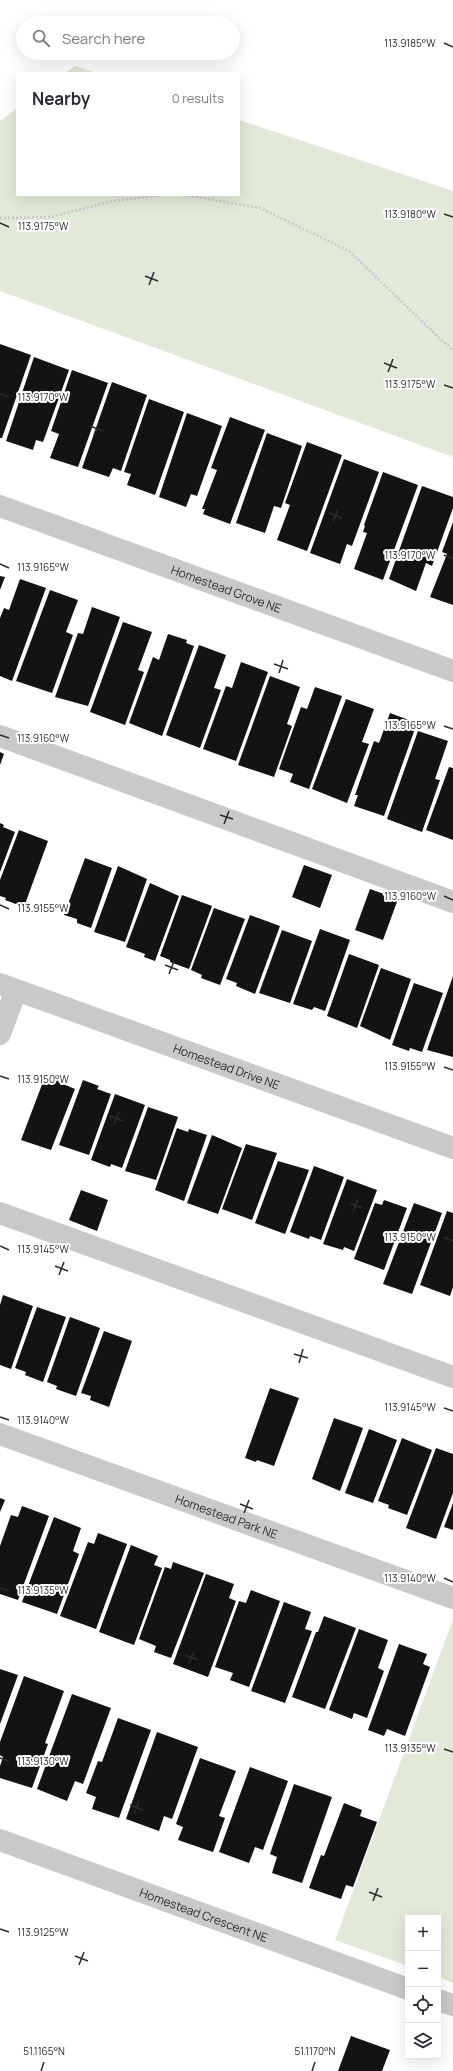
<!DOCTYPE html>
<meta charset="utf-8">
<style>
body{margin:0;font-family:Manrope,sans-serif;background:#f7f7f7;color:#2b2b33}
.controls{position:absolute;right:12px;bottom:12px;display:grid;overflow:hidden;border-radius:0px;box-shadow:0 4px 16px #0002}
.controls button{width:36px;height:36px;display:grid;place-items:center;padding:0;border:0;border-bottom:1px solid #e1e1e2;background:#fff;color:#2b2b33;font:20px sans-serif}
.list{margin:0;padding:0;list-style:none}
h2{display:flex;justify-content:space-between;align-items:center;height:52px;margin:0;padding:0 16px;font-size:17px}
h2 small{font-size:13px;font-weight:400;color:#7c7c81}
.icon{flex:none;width:22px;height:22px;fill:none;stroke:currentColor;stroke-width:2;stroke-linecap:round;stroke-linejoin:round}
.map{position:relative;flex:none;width:453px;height:2071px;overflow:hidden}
.search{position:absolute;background:#fff;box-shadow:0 4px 16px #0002;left:16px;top:16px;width:224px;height:44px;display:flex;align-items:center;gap:10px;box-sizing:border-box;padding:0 14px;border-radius:22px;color:#7c7c81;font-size:15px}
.panel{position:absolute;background:#fff;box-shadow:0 4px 16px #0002;left:16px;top:72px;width:224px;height:124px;border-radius:0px}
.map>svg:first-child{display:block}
</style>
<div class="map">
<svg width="453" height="2071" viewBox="0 0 453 2071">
<rect width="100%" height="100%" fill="#fff"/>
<g fill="#e1ead9">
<polygon points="75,66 97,73 65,73"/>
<polygon points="17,108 17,195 239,195 239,120 453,191 453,457 0,291 0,121"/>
<polygon points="453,1619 453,1983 438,1977 438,1918 408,1918 408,1966 335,1940"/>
</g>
<g fill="#131313">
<polygon points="0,344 31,355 2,438 0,438"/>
<polygon points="34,357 69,370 43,442 36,440 33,450 6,441"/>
<polygon points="72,370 108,383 78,467 50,458 59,434 51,431"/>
<polygon points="112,382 147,395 121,471 113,468 109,477 82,468"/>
<polygon points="149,399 184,412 155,495 127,485 131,474 124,472"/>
<polygon points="187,413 222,426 197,496 191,494 186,507 159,497"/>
<polygon points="230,417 265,430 230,524 203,514 205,509 202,509 217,470 211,468"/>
<polygon points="267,433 302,446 281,508 274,506 265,533 236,523"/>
<polygon points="307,442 342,455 307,551 277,540 290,505 285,503"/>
<polygon points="344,459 379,472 352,546 347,544 340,564 310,553"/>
<polygon points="383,472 418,485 383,580 354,569 367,533 363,532 365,526 364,525"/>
<polygon points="422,486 453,497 453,508 432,566 426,563 416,591 389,579"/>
<polygon points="453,522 453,605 430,597 447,554 442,552"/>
<polygon points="0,576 5,577 0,590"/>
<polygon points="20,579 46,588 12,681 0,676 0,618 4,608 9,610"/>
<polygon points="50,590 78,600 66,632 73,635 52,693 16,681"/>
<polygon points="92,607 120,617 88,706 55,697 78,633 83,634"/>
<polygon points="123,622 152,632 138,670 144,672 125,725 90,712"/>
<polygon points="168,634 187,640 186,643 194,646 162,736 129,723 153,657 159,660"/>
<polygon points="199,645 226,655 214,688 221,690 200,748 166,735"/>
<polygon points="241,662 268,672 236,761 203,749 226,686 232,688"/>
<polygon points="270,676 300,687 287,724 292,726 274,777 238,765"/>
<polygon points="315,687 342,696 309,789 290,782 293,774 279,769 301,707 307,709"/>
<polygon points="346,699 374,709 362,742 369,744 347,803 312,789"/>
<polygon points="390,713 417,723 384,816 354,806 358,795 355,795 374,741 379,743"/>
<polygon points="418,731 448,741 435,779 440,780 422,832 387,819"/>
<polygon points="0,752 4,754 0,765"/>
<polygon points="449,767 453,768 453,840 426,830"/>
<polygon points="0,823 4,825 3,827 15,832 0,872"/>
<polygon points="19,830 48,841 24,907 5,900 6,898 0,896 0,880"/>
<polygon points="85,858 112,868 91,928 77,923 77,919 64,915"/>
<polygon points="304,865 332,875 320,908 292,897"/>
<polygon points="118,866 147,879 125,942 94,932"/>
<polygon points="150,883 179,896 155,961 144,957 145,954 126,947"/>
<polygon points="370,889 398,899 383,940 355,930"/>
<polygon points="182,895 212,906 189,969 170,962 170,960 160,956"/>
<polygon points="214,908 245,919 220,985 201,978 202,975 191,970"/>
<polygon points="250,915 280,926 255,994 236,986 237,983 226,979"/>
<polygon points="320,929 350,940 325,1011 314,1007 312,1010 293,1004"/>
<polygon points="282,930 312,941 290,1003 259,993"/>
<polygon points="349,954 379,965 357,1028 327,1016"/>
<polygon points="381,968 411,979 390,1040 360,1026"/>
<polygon points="453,976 453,1057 427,1050"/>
<polygon points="414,983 443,993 422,1052 410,1048 409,1051 392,1045"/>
<polygon points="46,1074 59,1079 58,1082 75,1089 51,1150 21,1140"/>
<polygon points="83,1080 99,1086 97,1089 111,1094 89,1155 59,1145"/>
<polygon points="115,1094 145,1105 122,1168 111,1164 110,1167 91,1160"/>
<polygon points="148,1107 178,1117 156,1180 125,1171"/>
<polygon points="177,1128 188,1132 189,1129 207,1135 184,1201 155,1190"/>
<polygon points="212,1135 242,1148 218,1214 187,1203"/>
<polygon points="246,1144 277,1153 252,1220 222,1209"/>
<polygon points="278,1161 309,1170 285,1234 255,1223"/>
<polygon points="314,1166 344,1177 321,1240 310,1236 309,1239 290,1232"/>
<polygon points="347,1179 377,1190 354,1251 344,1247 343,1250 323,1244"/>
<polygon points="81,1190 108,1200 97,1231 69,1220"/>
<polygon points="384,1200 407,1208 384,1270 354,1259 375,1203 382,1205"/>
<polygon points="414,1203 442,1213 412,1294 383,1284"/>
<polygon points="447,1211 453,1213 453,1287 450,1296 420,1285"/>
<polygon points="3,1295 33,1306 11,1369 0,1365 0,1305"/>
<polygon points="37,1307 66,1317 43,1382 25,1375 26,1372 15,1368"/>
<polygon points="70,1317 100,1328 76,1396 56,1389 57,1386 47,1382"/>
<polygon points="104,1331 132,1341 109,1407 90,1400 91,1396 81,1393"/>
<polygon points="270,1388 299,1398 274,1466 257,1460 256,1462 245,1458"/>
<polygon points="334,1418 363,1428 340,1491 312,1479"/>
<polygon points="369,1429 397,1440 373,1503 345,1493"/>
<polygon points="402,1438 432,1450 407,1515 388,1508 389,1505 378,1501"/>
<polygon points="436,1448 453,1454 453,1493 436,1539 406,1528"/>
<polygon points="0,1498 5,1500 0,1512"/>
<polygon points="453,1503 453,1530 444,1527"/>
<polygon points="22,1506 49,1516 18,1600 0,1594 0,1546 11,1515 18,1517"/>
<polygon points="54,1517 81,1528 73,1551 79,1554 57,1614 22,1602"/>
<polygon points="98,1533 127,1544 96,1629 60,1616 88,1542 94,1544"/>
<polygon points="131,1545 158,1556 154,1565 162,1568 134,1645 99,1632"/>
<polygon points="173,1562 204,1573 171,1658 154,1652 156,1646 139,1639 165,1567 171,1569"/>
<polygon points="206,1574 234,1584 229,1598 236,1601 208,1677 173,1664"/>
<polygon points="251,1590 280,1601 249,1687 230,1680 233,1673 215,1667 239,1601 246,1603"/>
<polygon points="284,1602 311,1612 305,1629 312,1631 285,1703 251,1691"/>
<polygon points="324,1616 356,1628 325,1709 292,1697 316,1632 318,1632"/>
<polygon points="359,1629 388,1640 378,1668 384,1671 367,1718 354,1713 352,1719 329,1710"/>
<polygon points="399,1644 427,1654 423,1664 430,1667 405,1736 387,1729 384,1736 368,1730"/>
<polygon points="0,1669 18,1675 0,1724"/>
<polygon points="24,1676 64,1691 45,1743 48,1744 32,1788 0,1778 0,1766 3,1757 0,1755 0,1742"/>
<polygon points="72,1694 111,1708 83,1784 75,1781 67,1801 37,1789"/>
<polygon points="118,1718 151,1730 119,1818 92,1809 96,1797 86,1793 98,1761 102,1762"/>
<polygon points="157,1732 198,1747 172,1819 164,1816 159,1831 126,1819"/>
<polygon points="200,1758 236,1771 219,1816 225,1818 213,1852 178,1840 183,1827 176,1824"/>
<polygon points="250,1767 288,1781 263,1850 255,1847 249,1863 219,1852"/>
<polygon points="294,1784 332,1797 302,1883 272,1873 277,1857 270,1854"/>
<polygon points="344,1803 362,1810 360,1816 377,1822 353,1887 346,1885 341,1899 309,1888 321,1855 324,1856"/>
<polygon points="351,2036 390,2050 382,2071 338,2071"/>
</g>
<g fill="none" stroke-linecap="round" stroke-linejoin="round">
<g stroke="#c9c9c9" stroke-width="2.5" stroke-dasharray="2 2" stroke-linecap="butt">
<polyline points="184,195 260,208 349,251 453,351"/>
<polyline points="0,218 51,217 113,201 161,195"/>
</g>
<g stroke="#c9c9c9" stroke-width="22">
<path id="s1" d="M0,506L453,671"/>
<polyline points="0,736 453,902"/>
<path id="s2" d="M0,984L453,1148"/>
<polyline points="0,1034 16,990"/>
<polyline points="0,1213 453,1377"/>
<path id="s3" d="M0,1434L453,1598"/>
<path id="s4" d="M0,1840L408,1989"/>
<polyline points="438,2000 453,2005"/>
</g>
</g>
<path fill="none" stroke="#2c2c2c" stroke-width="1.5" d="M444,43L453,47M444,214L453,217M0,223L9,227M145,276L158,281M149,285L154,272M384,363L397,368M388,372L393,359M444,385L453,388M0,394L9,397M90,426L103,431M94,435L99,422M329,513L342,518M333,522L338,509M444,555L453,559M0,564L9,568M274,664L288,669M279,673L283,660M444,726L453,729M0,735L9,738M220,815L233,819M224,824L229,811M444,896L453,900M0,905L9,909M165,965L178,970M169,974L174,961M444,1067L453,1070M0,1076L9,1079M110,1116L123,1121M114,1125L119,1112M349,1203L362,1208M353,1212L358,1199M444,1237L453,1241M0,1246L9,1250M55,1266L68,1271M59,1275L64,1262M294,1354L308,1358M299,1363L303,1349M444,1408L453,1411M0,1417L9,1420M240,1504L253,1509M244,1513L249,1500M444,1578L453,1582M0,1588L9,1591M185,1655L198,1660M189,1664L194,1651M444,1749L453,1752M0,1758L9,1761M130,1805L143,1810M134,1814L139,1801M369,1892L382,1897M373,1901L378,1888M0,1929L9,1932M75,1956L88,1961M79,1965L84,1952M41,2071L44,2062M312,2071L315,2062"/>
<g text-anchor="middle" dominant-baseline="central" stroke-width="4" stroke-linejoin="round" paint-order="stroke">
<g font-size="12" fill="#2c2c2c" stroke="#fff">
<text stroke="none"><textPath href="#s1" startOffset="241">Homestead Grove NE</textPath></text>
<text stroke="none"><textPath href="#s2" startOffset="241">Homestead Drive NE</textPath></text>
<text stroke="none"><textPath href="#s3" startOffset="241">Homestead Park NE</textPath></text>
<text stroke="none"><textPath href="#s4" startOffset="217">Homestead Crescent NE</textPath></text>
</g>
</g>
<g font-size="10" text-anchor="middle" fill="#2c2c2c" stroke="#fff" stroke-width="4" stroke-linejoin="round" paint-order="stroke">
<text x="410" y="47">113.9185°W</text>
<text x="410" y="218">113.9180°W</text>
<text x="43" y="230">113.9175°W</text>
<text x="410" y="388">113.9175°W</text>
<text x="43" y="401">113.9170°W</text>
<text x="410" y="559">113.9170°W</text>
<text x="43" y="571">113.9165°W</text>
<text x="410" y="729">113.9165°W</text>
<text x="43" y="742">113.9160°W</text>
<text x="410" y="900">113.9160°W</text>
<text x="43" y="912">113.9155°W</text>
<text x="410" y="1070">113.9155°W</text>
<text x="43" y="1083">113.9150°W</text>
<text x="410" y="1241">113.9150°W</text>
<text x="43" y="1253">113.9145°W</text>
<text x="410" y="1411">113.9145°W</text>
<text x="43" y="1424">113.9140°W</text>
<text x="410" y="1582">113.9140°W</text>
<text x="43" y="1594">113.9135°W</text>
<text x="410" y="1752">113.9135°W</text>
<text x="43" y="1765">113.9130°W</text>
<text x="43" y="1936">113.9125°W</text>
<text x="44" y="2055">51.1165°N</text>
<text x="315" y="2055">51.1170°N</text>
</g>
</svg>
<div class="controls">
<button>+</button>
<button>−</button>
<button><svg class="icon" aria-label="locate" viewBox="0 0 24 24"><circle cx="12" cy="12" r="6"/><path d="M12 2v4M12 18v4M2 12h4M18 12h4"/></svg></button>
<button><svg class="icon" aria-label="layers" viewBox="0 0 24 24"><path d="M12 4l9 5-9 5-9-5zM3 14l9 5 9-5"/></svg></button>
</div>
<div class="search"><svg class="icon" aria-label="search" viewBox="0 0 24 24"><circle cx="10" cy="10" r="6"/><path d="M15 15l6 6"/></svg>Search here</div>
<section class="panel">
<h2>Nearby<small>0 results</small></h2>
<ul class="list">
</ul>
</section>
</div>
